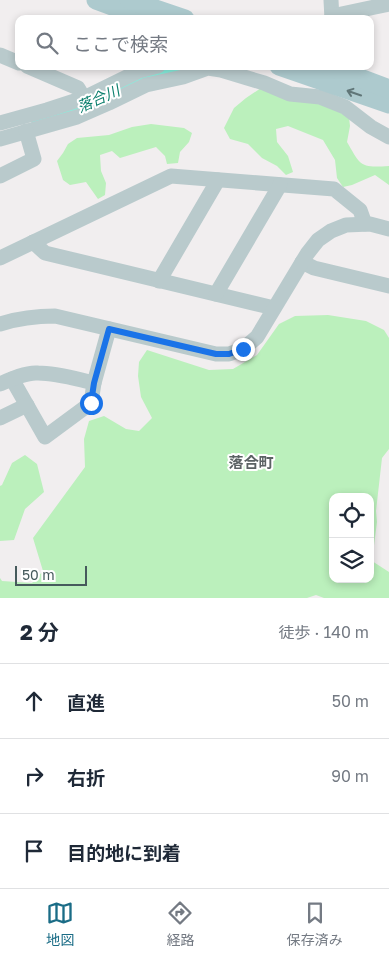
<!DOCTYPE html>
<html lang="ja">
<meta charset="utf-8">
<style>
body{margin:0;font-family:"Golos Text","Noto Sans JP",sans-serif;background:#f2f2f3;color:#1f2937}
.controls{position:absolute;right:15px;bottom:15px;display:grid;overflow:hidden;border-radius:10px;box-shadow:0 2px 8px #0003}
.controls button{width:45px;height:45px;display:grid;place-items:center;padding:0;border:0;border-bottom:1px solid #e0e1e3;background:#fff;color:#1f2937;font:25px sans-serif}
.scale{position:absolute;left:15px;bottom:12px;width:72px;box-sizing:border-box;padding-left:5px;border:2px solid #465a5c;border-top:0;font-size:14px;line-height:18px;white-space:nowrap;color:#465a5c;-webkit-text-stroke:4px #fff;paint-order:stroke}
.stop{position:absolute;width:15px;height:15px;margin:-11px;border:4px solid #1a73e8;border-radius:50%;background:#fff}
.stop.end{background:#1a73e8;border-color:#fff;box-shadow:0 1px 5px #0008}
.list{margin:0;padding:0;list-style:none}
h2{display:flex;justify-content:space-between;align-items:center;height:65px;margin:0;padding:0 20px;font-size:21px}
h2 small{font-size:16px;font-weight:400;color:#747a83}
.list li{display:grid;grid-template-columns:32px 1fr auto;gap:15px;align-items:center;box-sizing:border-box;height:75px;padding:0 20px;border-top:1px solid #e0e1e3}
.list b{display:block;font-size:19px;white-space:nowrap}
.list em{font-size:16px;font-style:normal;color:#747a83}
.icon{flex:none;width:28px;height:28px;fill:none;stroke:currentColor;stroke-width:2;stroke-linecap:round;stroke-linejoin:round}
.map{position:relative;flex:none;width:389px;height:598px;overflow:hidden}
.search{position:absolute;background:#fff;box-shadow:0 2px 8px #0003;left:15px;right:15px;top:15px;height:55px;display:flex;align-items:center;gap:12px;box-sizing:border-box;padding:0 18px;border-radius:10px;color:#747a83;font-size:19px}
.sheet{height:290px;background:#fff}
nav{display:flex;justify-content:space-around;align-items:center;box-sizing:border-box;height:70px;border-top:1px solid #e0e1e3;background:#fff;font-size:14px;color:#747a83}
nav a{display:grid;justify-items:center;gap:2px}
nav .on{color:#1a6c86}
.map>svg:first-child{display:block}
</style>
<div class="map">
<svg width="389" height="598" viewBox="0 0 389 598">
<rect width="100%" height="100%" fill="#f1eeef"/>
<g fill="#bbf0bc" fill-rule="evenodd">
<path d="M261,88L330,106L349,118L350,126L347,142C361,166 360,168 389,166V185L375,175L352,185L343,187L337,178L335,160L323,140L288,126L276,129L277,142L288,156L293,172L286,175L277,166L262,158L248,144L230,139L224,128L234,108L246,98Z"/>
<polygon points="151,124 184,128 192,133 189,142 180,152 178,163 167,164 165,156 156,147 120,158 112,151 100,155 101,171 106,183 105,195 98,199 86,182 70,185 63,180 57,161 63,153 68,144 77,138 109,135 132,127"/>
<path d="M328,315L366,321L384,330L389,338V449L382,458L376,511L377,522L372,561L389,572V598H324L316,595L307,598H0V578L2,581L32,583L43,571L33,538L85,467L84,439L89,421L104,416L126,429L139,431L152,418L141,397L138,376L139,362L147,350L209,370L233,369L257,355L279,324L295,316ZM333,497H370V579H333Z"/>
<polygon points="25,455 37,464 44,492 25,509 14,540 0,541 0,486 2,485 12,463"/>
</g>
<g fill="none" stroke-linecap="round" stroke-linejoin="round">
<polyline stroke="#87efde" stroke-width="18" points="40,121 77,109 111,94 148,76 191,68"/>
<g stroke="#b9cacc" stroke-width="15">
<polyline points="331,0 332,19"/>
<polyline points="332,16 389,4"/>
<polyline points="0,55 19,63"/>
<polyline points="27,66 78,88 84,98"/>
<polyline points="0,123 47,110 84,98 139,71 158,66"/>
<polyline points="0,139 77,117 109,103 146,85 183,77 208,68 221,70 264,83 290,94 320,97 345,107 371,127 389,137"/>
<polyline points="0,176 34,159 26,131"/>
<polyline points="33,242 45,253 274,308"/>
<polyline points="0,258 171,176 334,189 360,210 365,224"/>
<polyline points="302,262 314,268 389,286"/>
<polyline points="159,281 218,180"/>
<polyline points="216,294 280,185"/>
<path d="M0,324C19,318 35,316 55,316L216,354H229L243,349L257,337L307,254L318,240L331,231L346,225L370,224L389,229"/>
<polyline points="12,379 45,437 91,403 94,383 109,329"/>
<path d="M0,384C11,379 26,372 38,373C57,373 76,379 94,383"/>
<polyline points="0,418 27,405"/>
</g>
<g stroke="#adcace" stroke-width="19">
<polyline points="96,0 142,17"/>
<polyline points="129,0 185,19"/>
<polyline points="279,66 389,104"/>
<polyline points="328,66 389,89"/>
</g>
</g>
<defs><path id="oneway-shaft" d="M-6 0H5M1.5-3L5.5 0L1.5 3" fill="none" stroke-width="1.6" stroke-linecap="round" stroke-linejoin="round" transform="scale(1.25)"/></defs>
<use stroke="#607678" href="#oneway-shaft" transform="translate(354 93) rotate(-161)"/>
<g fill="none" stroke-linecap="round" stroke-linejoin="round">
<polyline stroke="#1a73e8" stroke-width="6" points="91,403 94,383 109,329 216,354 229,354 243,349"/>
</g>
<g text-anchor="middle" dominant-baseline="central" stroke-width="4" stroke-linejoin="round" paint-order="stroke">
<g font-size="15" font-style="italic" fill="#0b7f6d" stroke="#fff">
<text transform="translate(98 98) rotate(-24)">落合川</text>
</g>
<g font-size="15" font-weight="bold" fill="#5b6264" stroke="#fff">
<text x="251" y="462">落合町</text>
</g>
</g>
</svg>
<div class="controls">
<button><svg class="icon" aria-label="locate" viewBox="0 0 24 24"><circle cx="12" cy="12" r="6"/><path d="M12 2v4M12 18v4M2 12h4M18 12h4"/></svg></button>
<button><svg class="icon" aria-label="layers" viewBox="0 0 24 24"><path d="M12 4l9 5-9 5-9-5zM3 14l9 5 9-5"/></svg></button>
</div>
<div class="scale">50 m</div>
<div class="stop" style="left:91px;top:403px"></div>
<div class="stop end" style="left:243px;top:349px"></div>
<div class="search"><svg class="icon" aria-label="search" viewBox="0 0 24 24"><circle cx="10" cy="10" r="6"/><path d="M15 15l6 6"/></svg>ここで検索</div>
</div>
<section class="sheet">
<h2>2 分<small>徒歩 · 140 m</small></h2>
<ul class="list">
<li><svg class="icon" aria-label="ahead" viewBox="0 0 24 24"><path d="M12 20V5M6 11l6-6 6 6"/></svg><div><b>直進</b></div><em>50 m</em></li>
<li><svg class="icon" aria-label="right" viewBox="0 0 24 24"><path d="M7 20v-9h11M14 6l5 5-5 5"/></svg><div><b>右折</b></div><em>90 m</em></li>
<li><svg class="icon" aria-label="arrive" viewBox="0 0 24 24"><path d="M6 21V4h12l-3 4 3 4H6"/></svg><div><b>目的地に到着</b></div></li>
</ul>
</section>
<nav>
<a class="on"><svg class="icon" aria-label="map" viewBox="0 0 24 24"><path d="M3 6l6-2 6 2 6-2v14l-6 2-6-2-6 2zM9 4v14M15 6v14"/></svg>地図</a>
<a><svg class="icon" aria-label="directions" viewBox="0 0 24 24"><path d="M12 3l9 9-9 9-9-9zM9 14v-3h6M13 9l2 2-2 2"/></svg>経路</a>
<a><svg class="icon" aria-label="saved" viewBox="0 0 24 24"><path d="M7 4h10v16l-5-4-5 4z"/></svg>保存済み</a>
</nav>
